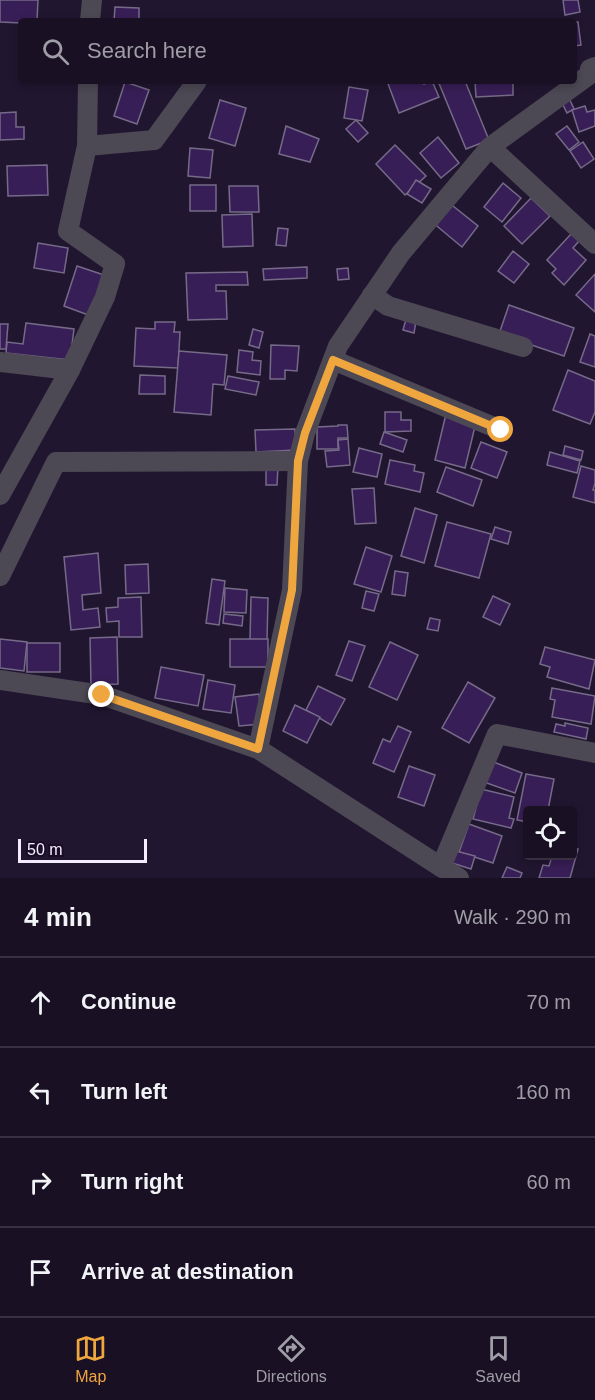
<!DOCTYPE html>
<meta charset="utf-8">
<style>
body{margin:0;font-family:Arial,sans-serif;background:#22192c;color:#f1f3f6}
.controls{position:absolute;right:18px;bottom:18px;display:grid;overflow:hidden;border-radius:6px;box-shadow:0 3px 9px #0003}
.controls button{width:54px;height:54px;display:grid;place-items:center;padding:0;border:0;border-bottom:2px solid #373041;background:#191024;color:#f1f3f6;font:30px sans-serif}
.scale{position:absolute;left:18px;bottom:15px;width:129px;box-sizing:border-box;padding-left:6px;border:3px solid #f3edff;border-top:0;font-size:16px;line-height:21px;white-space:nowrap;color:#f3edff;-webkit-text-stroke:4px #180d25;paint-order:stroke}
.stop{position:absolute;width:18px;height:18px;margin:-14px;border:4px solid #f0a63f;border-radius:50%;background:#fff}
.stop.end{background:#f0a63f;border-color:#fff;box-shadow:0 2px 6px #0008}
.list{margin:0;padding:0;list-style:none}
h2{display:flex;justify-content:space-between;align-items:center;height:78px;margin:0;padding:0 24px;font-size:26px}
h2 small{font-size:20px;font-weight:400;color:#9f9da6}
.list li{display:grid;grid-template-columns:39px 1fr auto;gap:18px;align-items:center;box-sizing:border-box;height:90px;padding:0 24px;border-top:2px solid #373041}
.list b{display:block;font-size:22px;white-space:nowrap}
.list em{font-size:20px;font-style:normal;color:#9f9da6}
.icon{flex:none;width:33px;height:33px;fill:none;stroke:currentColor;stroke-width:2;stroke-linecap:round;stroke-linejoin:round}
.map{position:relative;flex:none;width:595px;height:878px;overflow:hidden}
.search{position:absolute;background:#191024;box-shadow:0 3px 9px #0003;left:18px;right:18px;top:18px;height:66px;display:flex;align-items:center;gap:15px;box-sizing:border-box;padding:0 21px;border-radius:6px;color:#9f9da6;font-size:22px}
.sheet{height:438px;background:#191024}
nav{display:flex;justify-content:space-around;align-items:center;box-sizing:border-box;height:84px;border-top:2px solid #373041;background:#191024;font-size:16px;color:#9f9da6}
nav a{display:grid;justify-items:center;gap:3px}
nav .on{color:#f0a63f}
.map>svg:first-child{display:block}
</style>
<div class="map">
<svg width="595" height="878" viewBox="0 0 595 878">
<rect width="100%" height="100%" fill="#211630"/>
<g fill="#381e56" stroke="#766a89" stroke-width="1.5">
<polygon points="0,0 38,0 37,21 21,21 21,23 0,22"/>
<polygon points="563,0 578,0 580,12 565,15"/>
<polygon points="115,7 139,8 139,21 114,21"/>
<polygon points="574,22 578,22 581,45 574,46"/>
<polygon points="387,81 423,81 424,84 432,81 439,97 399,113"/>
<polygon points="438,81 465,81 489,140 466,149"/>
<polygon points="475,81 513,81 513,95 476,97"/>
<polygon points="125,82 149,90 137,124 114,116"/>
<polygon points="349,87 368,90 362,121 344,118"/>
<polygon points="569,98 574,109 567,113 561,101"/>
<polygon points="220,100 246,108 235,146 209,138"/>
<polygon points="585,106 587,112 595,110 595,126 579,132 572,110"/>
<polygon points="16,112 16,127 24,127 24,139 0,140 0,113"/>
<polygon points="356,120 368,133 358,142 346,129"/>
<polygon points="286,126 319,139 310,162 279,154"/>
<polygon points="567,126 579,142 569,150 556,134"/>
<polygon points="438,137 459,163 441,178 420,153"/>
<polygon points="583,142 594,159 581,168 570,151"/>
<polygon points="395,145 426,176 405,195 376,164"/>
<polygon points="190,148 213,150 210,178 188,176"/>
<polygon points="47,165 48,195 8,196 7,166"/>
<polygon points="416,180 431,189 422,203 407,194"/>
<polygon points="503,183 521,198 502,222 484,207"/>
<rect x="190" y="185" width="26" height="26"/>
<polygon points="229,186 258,186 259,212 230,212"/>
<polygon points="531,198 550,216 522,244 504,226"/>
<polygon points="448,202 478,226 462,247 432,222"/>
<polygon points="252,214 253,246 223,247 222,215"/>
<polygon points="278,228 288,229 286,246 276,245"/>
<polygon points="571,234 579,241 573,248 586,260 564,285 552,273 556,269 547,260"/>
<polygon points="38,243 68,248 64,273 34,268"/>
<polygon points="513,251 529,264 514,283 498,271"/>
<polygon points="77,266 104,275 91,316 64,306"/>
<polygon points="307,267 307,278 264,280 263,269"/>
<polygon points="348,268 349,279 338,280 337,269"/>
<polygon points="247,272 248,285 216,285 216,291 226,291 227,319 188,320 186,273"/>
<polygon points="595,274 595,312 576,295"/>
<polygon points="509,305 574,328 564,356 499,334"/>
<polygon points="406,319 416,321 414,333 403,330"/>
<polygon points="155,322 175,322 174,332 180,332 178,368 134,366 136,328 155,329"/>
<polygon points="26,323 74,329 70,360 6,353 7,342 23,344"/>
<polygon points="0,324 8,324 6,349 0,349"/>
<polygon points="253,329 263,332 259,348 249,345"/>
<polygon points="590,334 595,336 595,367 580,362"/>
<polygon points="271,345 299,346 297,371 285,370 285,379 270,379"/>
<polygon points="239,350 253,352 252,360 261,361 260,375 237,372"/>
<polygon points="179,351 227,355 224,385 213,384 211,415 174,412"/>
<polygon points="568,370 595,381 595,412 590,424 553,410"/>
<polygon points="140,375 165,376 165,394 139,394"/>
<polygon points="228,376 259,382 256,395 225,389"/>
<polygon points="385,412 401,412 401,420 411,420 411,431 385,432"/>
<polygon points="446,414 476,422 465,468 435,460"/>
<polygon points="338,425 347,425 348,438 338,438 338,449 317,449 317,427 338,426"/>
<polygon points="295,429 296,450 256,452 255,430"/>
<polygon points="384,432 407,440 403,452 380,444"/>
<polygon points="348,439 350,465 327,467 325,451 339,450 338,440"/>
<polygon points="481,442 507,452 497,478 471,468"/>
<polygon points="565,446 583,451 581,460 563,455"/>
<polygon points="359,448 382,454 377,477 353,472"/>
<polygon points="550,452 580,461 577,473 547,465"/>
<polygon points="390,460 415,465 414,471 424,473 420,492 385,484"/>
<polygon points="266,466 278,466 277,485 266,485"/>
<polygon points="581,466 595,470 595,483 593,490 595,490 595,503 573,497"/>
<polygon points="446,467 482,480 473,506 437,492"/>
<polygon points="374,488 376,523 355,524 352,489"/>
<polygon points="415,508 437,515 424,563 401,556"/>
<polygon points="447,522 491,534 479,578 435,566"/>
<polygon points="495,527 511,532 508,544 491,539"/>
<polygon points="366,547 392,556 381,592 354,584"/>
<polygon points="98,553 101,593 82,595 83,610 98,608 100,627 71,630 64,557"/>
<polygon points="148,564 149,593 126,594 125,565"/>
<polygon points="395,571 408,573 405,596 392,594"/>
<polygon points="212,579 225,581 219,625 206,623"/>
<polygon points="225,588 247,590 246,613 224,612"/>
<polygon points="366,591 379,594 374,611 362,608"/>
<polygon points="493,596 510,604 500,625 483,617"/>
<polygon points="141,597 142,637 119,637 119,621 107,622 106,608 118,607 118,598"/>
<polygon points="251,597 268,598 267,640 250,640"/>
<polygon points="224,614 243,616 242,626 223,623"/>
<polygon points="430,618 440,620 438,631 427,629"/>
<polygon points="117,637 118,684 91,685 90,638"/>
<polygon points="0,639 27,642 24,671 0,668"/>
<rect x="230" y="639" width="38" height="28"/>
<polygon points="349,641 365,646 352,681 336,675"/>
<polygon points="390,642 418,655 397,700 369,687"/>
<rect x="27" y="643" width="33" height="29"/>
<polygon points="545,647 595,660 589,689 547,677 550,667 540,664"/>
<polygon points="161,667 204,675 198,706 155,698"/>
<polygon points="208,680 235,685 231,713 203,709"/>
<polygon points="468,682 495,698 469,743 442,728"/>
<polygon points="318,686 345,699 331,725 306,710"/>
<polygon points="552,688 595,696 591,724 552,717 555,700 550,699"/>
<polygon points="259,694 262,724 239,726 235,697"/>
<polygon points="295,705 320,717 307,743 283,731"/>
<polygon points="565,723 588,728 586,739 554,732 556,724 565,726"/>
<polygon points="398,726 411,732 394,772 373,763 383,739 390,742"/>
<polygon points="491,761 522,773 515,793 484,782"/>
<polygon points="409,766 435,775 424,806 398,797"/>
<polygon points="526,774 554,779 548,810 528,810 528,822 517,820"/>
<polygon points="481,789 514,797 509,818 514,819 511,828 473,819"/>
<polygon points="469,824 502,836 493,863 459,852"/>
<polygon points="572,847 578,849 570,878 539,878 543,865 549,866 552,856 572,856"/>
<polygon points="456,851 475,856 471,869 452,863"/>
<polygon points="507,867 522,873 520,878 502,878"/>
</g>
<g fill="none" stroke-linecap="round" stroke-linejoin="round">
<g stroke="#4c4854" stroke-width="20">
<polyline points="90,21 92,0"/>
<polyline points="87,146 154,140 197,81"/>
<polyline points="490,147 589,75 590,69 595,67"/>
<polyline points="372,295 388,306 523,347"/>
<polyline points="333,360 501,430"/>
<polyline points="0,362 70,370"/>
<polyline points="0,495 70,370 105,297 115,264 68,231 87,146 88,81"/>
<polyline points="0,576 56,462 298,461"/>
<polyline points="0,680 102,695 258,749 441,867 459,878"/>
<polyline points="258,749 292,590 298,461 305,433 338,346 401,253 490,147 595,244"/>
<polyline points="441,867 497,734 595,753"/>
</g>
</g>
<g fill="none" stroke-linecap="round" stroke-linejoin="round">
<polyline stroke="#f0a63f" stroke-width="8" points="102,695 258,749 292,590 298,461 305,433 333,360 501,430"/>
</g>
</svg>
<div class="controls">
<button><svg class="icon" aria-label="locate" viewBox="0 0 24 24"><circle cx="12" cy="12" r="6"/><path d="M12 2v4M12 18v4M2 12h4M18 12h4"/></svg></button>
</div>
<div class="scale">50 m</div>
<div class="stop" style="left:501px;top:430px"></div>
<div class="stop end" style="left:102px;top:695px"></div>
<div class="search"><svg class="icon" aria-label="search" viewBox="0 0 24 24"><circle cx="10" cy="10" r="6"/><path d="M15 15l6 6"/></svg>Search here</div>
</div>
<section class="sheet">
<h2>4 min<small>Walk · 290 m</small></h2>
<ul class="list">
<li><svg class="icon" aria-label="ahead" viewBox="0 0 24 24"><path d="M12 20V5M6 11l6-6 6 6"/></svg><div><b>Continue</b></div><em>70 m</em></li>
<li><svg class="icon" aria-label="left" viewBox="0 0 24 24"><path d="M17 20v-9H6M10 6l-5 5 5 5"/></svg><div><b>Turn left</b></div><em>160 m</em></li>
<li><svg class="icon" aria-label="right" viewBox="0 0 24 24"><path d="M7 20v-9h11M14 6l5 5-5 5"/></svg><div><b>Turn right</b></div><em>60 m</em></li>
<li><svg class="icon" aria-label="arrive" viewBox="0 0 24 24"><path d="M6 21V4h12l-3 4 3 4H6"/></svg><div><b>Arrive at destination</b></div></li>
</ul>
</section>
<nav>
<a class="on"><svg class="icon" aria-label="map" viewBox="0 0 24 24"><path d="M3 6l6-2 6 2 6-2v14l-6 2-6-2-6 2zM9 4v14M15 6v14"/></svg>Map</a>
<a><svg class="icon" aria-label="directions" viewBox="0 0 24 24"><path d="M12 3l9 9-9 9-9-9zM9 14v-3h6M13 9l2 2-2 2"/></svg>Directions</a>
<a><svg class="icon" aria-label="saved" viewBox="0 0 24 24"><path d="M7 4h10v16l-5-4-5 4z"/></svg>Saved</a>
</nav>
